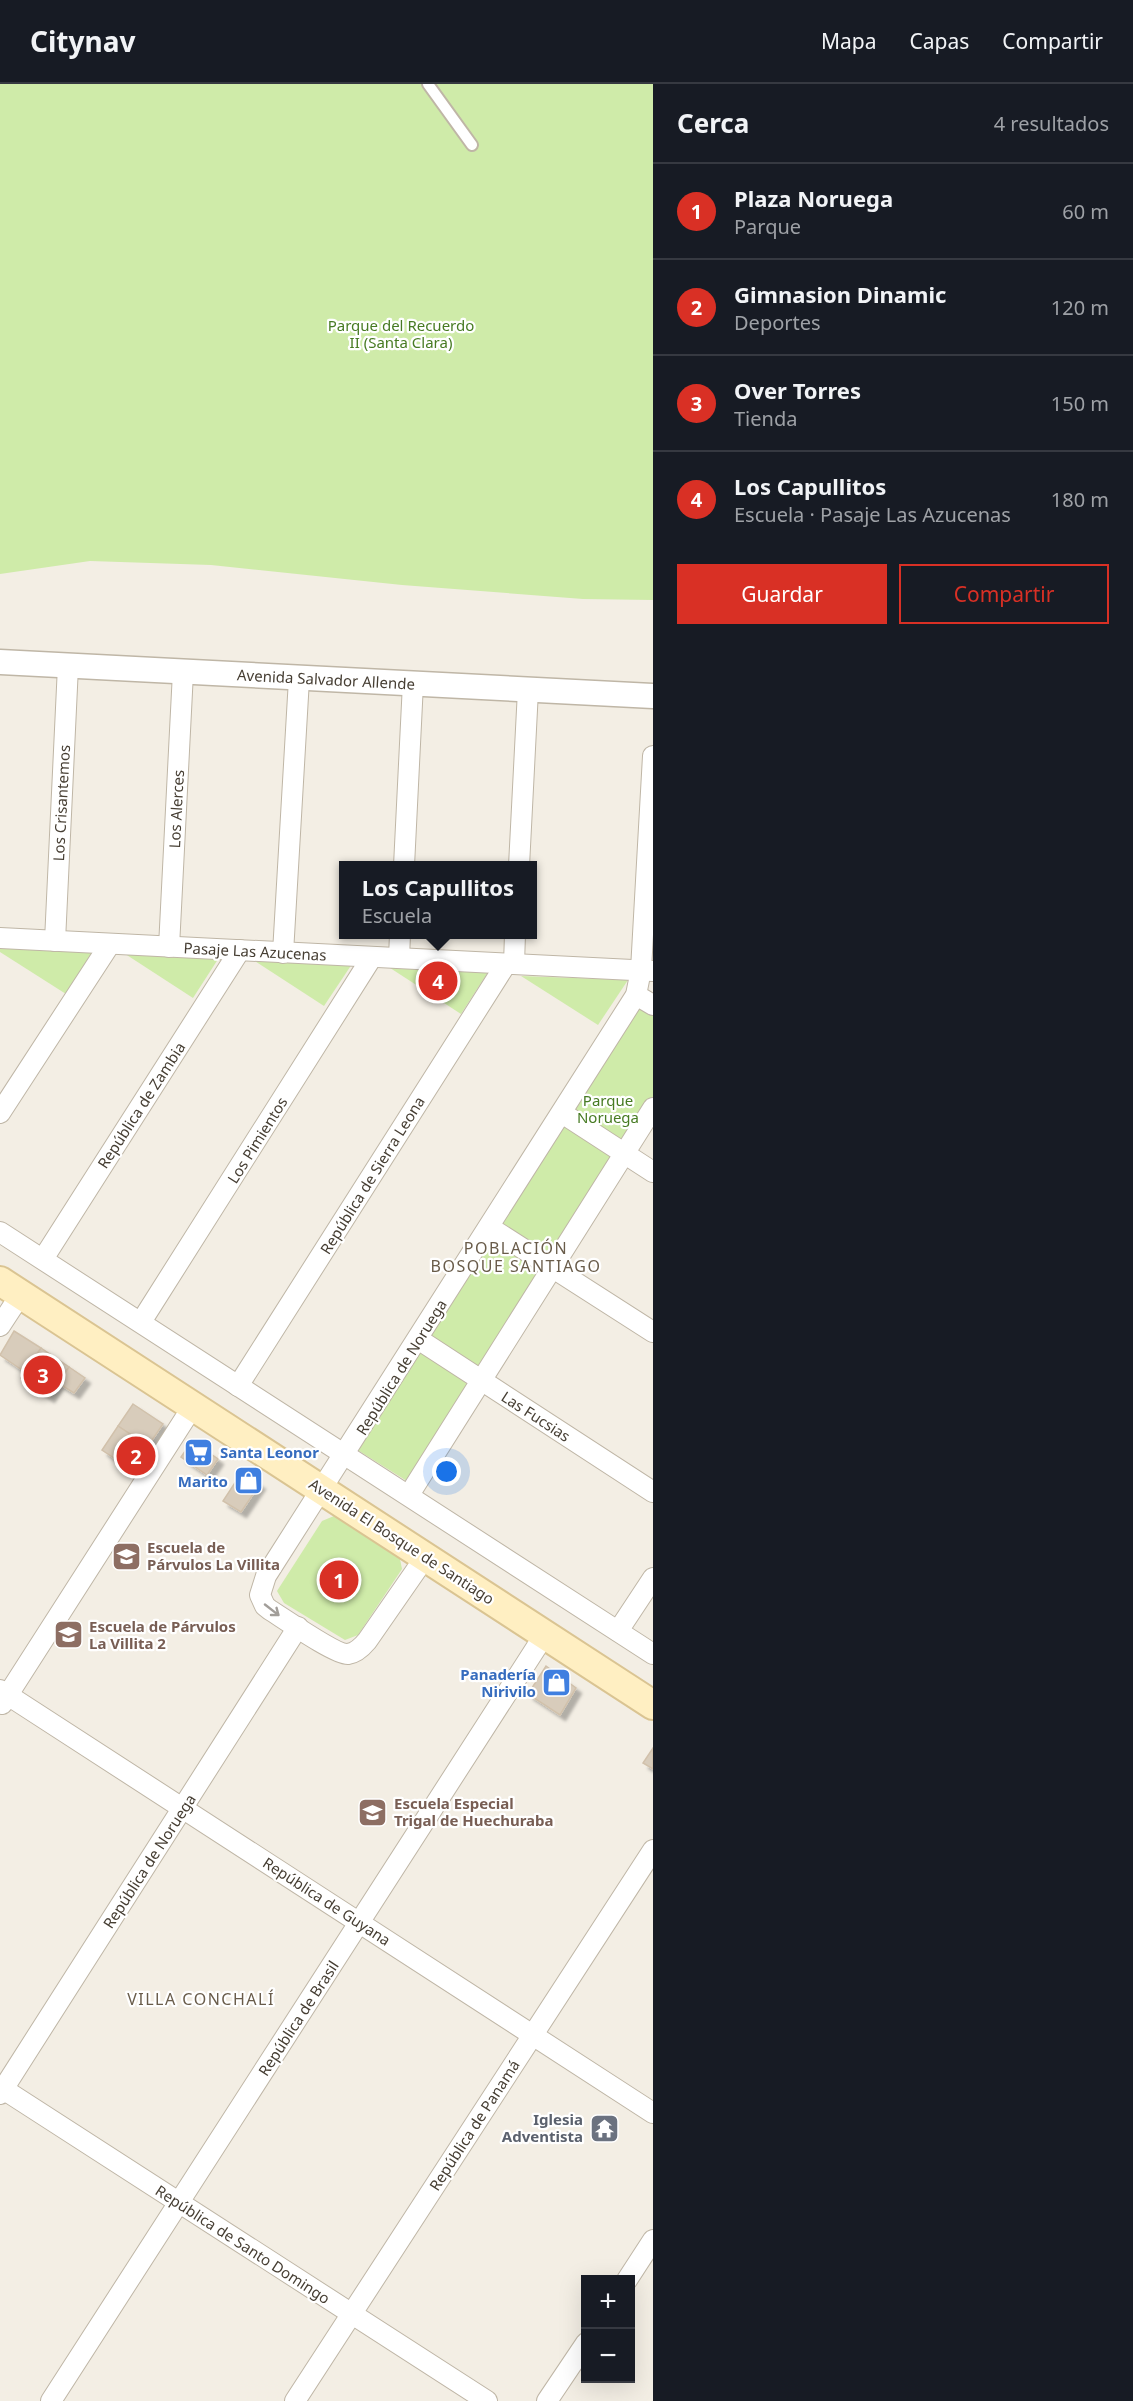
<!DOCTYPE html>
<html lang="es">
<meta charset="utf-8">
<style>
body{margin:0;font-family:"Noto Sans",sans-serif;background:#242831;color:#f1f3f6}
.controls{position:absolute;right:18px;bottom:18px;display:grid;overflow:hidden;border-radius:0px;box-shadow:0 6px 24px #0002}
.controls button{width:54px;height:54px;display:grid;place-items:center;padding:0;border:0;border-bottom:2px solid #363941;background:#171b24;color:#f1f3f6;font:30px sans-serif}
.you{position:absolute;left:447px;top:1388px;width:21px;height:21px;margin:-15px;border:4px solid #fff;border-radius:50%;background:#1a73e8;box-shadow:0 0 0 9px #1a73e833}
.badge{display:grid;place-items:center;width:39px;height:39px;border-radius:50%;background:#d93025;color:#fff;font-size:20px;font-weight:700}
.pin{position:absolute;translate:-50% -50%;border:3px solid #fff;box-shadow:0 2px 6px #0006}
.popup{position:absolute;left:339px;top:777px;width:198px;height:78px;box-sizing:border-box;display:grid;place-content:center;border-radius:0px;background:#171b24;filter:drop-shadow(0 2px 4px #0005);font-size:20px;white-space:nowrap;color:#9ea1a6}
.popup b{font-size:22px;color:#f1f3f6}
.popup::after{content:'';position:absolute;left:50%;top:100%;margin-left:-12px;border:12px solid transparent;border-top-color:#171b24}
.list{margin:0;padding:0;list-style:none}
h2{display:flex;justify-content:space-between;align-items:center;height:78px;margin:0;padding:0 24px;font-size:26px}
h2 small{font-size:20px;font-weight:400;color:#9ea1a6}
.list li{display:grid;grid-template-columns:39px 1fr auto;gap:18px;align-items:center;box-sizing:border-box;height:96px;padding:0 24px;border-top:2px solid #363941}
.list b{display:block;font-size:22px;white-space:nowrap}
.list p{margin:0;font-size:20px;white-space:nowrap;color:#9ea1a6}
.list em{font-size:20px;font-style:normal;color:#9ea1a6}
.actions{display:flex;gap:12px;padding:18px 24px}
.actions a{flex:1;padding:14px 0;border:2px solid #d93025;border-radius:0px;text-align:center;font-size:21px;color:#d93025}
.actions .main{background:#d93025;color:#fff}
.map{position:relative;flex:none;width:653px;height:2317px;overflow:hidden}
header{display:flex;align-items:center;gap:36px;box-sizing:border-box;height:84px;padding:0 30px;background:#171b24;border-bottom:2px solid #363941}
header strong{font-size:28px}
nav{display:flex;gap:33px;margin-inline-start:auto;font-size:21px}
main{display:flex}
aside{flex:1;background:#171b24}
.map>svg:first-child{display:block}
</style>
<header>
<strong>Citynav</strong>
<nav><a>Mapa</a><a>Capas</a><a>Compartir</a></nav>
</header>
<main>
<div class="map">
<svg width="653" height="2317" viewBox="0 0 653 2317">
<defs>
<filter id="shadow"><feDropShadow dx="5.5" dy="5.5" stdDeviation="1.5" flood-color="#0004"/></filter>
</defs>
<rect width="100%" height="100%" fill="#f3eee4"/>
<g fill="#cfeba9">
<polygon points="0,0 653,0 653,516 583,515 402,501 211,481 90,477 0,490"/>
<polygon points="0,861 96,865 66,910 0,868"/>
<polygon points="116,864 222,869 193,914"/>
<polygon points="247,872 354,877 324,922"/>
<polygon points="384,880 490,885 461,930"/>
<polygon points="521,892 628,896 598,941"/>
<polygon points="637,918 653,929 653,1014 410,1399 356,1365"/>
<polygon points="334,1432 400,1475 402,1485 358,1551 345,1556 284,1519 277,1507 322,1437"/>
</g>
<g fill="#d8ccbb" stroke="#d1c1ab" stroke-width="1.5" filter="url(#shadow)">
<polygon points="14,1247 41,1264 25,1288 0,1271"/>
<polygon points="41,1264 69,1283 49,1313 21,1294"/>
<polygon points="69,1283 85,1294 74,1309 58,1299"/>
<polygon points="133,1320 163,1340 148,1362 118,1342"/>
<polygon points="118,1342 148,1362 132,1386 102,1366"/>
<polygon points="192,1357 218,1375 207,1391 181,1373"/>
<polygon points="242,1388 260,1400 241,1428 223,1417"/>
<polygon points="546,1582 576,1604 560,1631 528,1610"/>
<polygon points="653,1664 653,1685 643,1679"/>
</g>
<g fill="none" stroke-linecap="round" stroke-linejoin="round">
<defs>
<polyline id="service" points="428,0 472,61"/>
<g id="minor">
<polyline points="404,782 413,599"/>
<polyline points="519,782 528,606"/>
<polyline points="0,854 653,887"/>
<polyline points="55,857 68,582"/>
<polyline points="169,863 183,588"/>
<polyline points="283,869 299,595"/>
<polyline points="399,874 400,850"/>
<polyline points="514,880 515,850"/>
<polyline points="636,911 653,921"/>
<polyline points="0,1029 110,860"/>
<polyline points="562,1029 653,1088"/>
<polyline points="489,1143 653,1248"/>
<polyline points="0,1148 653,1570"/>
<polyline points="43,1175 240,866"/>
<polyline points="141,1238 372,873"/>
<polyline points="0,1242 21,1210"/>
<polyline points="418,1255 653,1408"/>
<polyline points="238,1302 506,880"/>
<polyline points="409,1411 653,1024"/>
<path d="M426,1472L367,1557C362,1563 356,1569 348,1570C336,1571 283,1534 270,1526L265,1522L260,1511L266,1492L636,911L641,886L653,672"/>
<polyline points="618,1547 653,1494"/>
<polyline points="0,1606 653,2029"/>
<polyline points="2,1620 193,1322"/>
<polyline points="0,2003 487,2317"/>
<polyline points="0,2010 298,1543"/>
<polyline points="627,2196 653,2156"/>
<polyline points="51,2317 545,1550"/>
<polyline points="295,2317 653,1766"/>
<polyline points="547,2317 586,2259"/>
</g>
<polyline id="tertiary" points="0,578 653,612"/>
<polyline id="secondary" points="0,1197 653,1621"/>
</defs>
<use href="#service" stroke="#bfb6a6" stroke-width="14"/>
<use href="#minor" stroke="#bfb6a6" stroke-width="22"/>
<use href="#tertiary" stroke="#bfb6a6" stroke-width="27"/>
<use href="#secondary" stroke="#dac492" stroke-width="32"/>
<use href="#service" stroke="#fff" stroke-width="10"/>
<use href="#minor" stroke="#fff" stroke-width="20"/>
<use href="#tertiary" stroke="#fff" stroke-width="24"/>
<use href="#secondary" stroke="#ffefc2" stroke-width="28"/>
</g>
<defs><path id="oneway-shaft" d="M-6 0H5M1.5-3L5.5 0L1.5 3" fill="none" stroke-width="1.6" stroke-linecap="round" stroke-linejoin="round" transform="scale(1.5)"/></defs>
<use stroke="#a29e99" href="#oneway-shaft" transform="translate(272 1526) rotate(38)"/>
<defs>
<symbol id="supermarket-square" viewBox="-11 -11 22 22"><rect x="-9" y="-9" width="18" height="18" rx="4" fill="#3f7fe0" stroke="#fff"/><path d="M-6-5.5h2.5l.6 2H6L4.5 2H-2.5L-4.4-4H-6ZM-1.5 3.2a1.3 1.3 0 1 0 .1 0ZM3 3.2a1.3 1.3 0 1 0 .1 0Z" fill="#fff"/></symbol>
<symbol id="shop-square" viewBox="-11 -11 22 22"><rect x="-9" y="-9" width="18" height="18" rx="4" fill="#3f7fe0" stroke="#fff"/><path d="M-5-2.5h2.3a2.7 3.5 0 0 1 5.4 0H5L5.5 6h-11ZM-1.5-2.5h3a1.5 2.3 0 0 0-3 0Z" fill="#fff"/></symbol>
<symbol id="school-square" viewBox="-11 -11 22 22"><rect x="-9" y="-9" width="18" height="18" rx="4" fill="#8d6e63" stroke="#fff"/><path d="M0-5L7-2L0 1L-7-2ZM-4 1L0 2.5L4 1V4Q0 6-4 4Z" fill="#fff"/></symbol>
<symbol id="temple-square" viewBox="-11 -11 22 22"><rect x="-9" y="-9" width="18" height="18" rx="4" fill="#6b7280" stroke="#fff"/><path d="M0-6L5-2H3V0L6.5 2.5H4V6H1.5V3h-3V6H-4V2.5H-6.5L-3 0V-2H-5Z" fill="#fff"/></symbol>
</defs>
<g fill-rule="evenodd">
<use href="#supermarket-square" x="182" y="1352" width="33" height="33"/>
<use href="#shop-square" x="232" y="1380" width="33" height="33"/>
<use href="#school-square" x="110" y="1456" width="33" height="33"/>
<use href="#school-square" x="52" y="1534" width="33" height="33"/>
<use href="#shop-square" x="540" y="1582" width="33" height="33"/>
<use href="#school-square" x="356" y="1712" width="33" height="33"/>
<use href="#temple-square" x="588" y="2028" width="33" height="33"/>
</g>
<g text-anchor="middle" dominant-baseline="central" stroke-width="4.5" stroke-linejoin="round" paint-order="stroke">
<g font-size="15" fill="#477b23" stroke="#fff">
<text x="401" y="241">Parque del Recuerdo<tspan x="401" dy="17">II (Santa Clara)</tspan></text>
<text x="608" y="1016">Parque<tspan x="608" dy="17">Noruega</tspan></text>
</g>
<g font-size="15" fill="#463e33" stroke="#fff">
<text transform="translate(326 595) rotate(3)">Avenida Salvador Allende</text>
<text transform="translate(61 719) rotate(-87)">Los Crisantemos</text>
<text transform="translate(176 725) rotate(-87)">Los Alerces</text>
<text transform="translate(255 867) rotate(3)">Pasaje Las Azucenas</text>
<text transform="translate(141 1021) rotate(-57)">República de Zambia</text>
<text transform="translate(257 1056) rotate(-58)">Los Pimientos</text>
<text transform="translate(372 1091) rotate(-58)">República de Sierra Leona</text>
<text transform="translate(401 1283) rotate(-58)">República de Noruega</text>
<text transform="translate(536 1332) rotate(33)">Las Fucsias</text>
<text transform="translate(402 1457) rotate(33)">Avenida El Bosque de Santiago</text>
<text transform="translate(149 1777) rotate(-57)">República de Noruega</text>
<text transform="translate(327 1817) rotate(33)">República de Guyana</text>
<text transform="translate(298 1934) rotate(-57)">República de Brasil</text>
<text transform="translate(474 2041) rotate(-57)">República de Panamá</text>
<text transform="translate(243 2160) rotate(33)">República de Santo Domingo</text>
</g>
<g font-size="15" font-weight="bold" fill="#366cbe" stroke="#fff" text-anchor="end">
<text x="220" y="1368" text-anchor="start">Santa Leonor</text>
<text x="228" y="1397">Marito</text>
<text x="536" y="1590">Panadería<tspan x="536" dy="17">Nirivilo</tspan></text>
</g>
<g font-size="15" font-weight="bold" fill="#785e54" stroke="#fff" text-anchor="start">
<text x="147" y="1463">Escuela de<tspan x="147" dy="17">Párvulos La Villita</tspan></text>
<text x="89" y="1542">Escuela de Párvulos<tspan x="89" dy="17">La Villita 2</tspan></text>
<text x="394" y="1719">Escuela Especial<tspan x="394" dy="17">Trigal de Huechuraba</tspan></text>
</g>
<g font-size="15" font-weight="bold" fill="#5b616d" stroke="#fff" text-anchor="end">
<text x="583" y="2035">Iglesia<tspan x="583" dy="17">Adventista</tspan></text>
</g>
<g font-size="16" letter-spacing="1.5" fill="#695c4a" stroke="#fff">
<text x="516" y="1164">POBLACIÓN<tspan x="516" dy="18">BOSQUE SANTIAGO</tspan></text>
<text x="201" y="1915">VILLA CONCHALÍ</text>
</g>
</g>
</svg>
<div class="controls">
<button>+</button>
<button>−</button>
</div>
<div class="you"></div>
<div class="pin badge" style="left:339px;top:1496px">1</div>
<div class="pin badge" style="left:136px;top:1372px">2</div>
<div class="pin badge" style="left:43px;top:1291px">3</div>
<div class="pin badge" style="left:438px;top:897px">4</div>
<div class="popup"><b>Los Capullitos</b>Escuela</div>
</div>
<aside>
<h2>Cerca<small>4 resultados</small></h2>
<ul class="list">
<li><span class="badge">1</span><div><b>Plaza Noruega</b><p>Parque</p></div><em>60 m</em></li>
<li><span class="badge">2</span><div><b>Gimnasion Dinamic</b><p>Deportes</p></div><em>120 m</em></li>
<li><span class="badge">3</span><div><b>Over Torres</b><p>Tienda</p></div><em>150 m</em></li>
<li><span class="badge">4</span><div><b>Los Capullitos</b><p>Escuela · Pasaje Las Azucenas</p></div><em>180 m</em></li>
</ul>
<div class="actions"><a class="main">Guardar</a><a>Compartir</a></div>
</aside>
</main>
